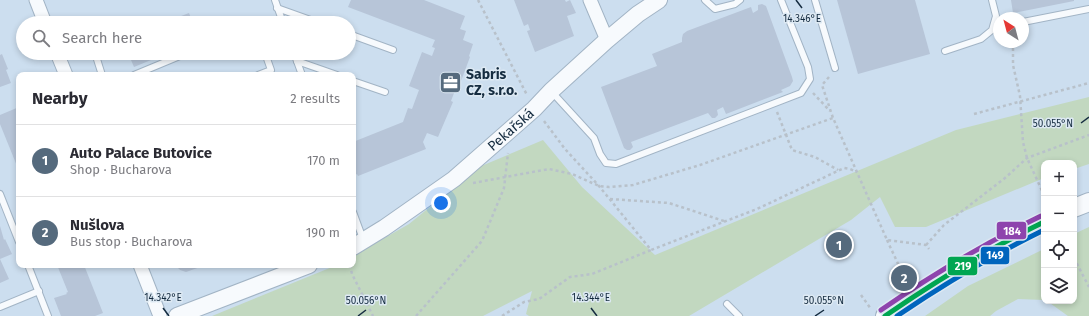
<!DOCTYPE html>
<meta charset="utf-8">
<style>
body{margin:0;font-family:"Fira Sans",sans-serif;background:#f7f7f7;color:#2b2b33}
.controls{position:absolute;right:12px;bottom:12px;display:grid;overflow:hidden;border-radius:8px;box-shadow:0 2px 6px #0003}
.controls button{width:36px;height:36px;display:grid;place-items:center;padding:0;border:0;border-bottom:1px solid #e1e1e2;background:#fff;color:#2b2b33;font:20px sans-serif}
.compass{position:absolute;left:993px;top:12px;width:36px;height:36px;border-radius:50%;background:#fff;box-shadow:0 2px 6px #0003;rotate:324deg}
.you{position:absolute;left:441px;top:203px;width:14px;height:14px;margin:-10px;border:3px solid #fff;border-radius:50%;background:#1a73e8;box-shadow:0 0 0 6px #1a73e833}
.badge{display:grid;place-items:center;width:26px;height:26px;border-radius:50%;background:#556a7d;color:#fff;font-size:13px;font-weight:700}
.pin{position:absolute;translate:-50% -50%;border:2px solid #fff;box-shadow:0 1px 4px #0006}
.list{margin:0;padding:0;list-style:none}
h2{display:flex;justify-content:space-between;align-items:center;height:52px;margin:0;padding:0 16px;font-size:17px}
h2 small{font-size:13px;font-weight:400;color:#7c7c81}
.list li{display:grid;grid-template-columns:26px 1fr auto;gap:12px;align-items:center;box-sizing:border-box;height:72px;padding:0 16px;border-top:1px solid #e1e1e2}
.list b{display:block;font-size:15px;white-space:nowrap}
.list p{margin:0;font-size:13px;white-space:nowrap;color:#7c7c81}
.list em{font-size:13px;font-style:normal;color:#7c7c81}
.icon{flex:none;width:22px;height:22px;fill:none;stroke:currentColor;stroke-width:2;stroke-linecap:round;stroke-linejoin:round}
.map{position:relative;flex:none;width:1089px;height:316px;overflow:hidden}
.search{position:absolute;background:#fff;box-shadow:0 2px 6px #0003;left:16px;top:16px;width:340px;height:44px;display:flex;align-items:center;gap:10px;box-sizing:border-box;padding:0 14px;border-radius:22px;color:#7c7c81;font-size:15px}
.panel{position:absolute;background:#fff;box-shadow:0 2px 6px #0003;left:16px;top:72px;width:340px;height:196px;border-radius:8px}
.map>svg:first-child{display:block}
</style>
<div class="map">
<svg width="1089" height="316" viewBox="0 0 1089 316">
<rect width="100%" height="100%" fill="#ccdeef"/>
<g fill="#c2d8c0">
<polygon points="1089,97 1089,164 1074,169 1074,163 1044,163 1044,178 926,227 895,227 880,197 851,220 689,316 529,316 526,314 532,291 483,316 212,316 337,265 353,265 353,256 409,224 479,167 543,140 582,187 655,255 956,130"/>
<polygon points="1089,227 1089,316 1068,316 1047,301 1074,301 1074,234"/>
<polygon points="1044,249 1044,300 1018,299 996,311 990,316 925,316 968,286"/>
</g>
<g fill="#b7c5d8">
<polygon points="351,0 424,0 465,16 460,29 466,31 463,40 473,44 469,56 470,57 461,81 459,80 451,101 453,102 438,137 427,133 423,142 426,149 358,176 357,174 353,176 353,142 403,122 408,108 412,109 419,90 409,86 422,52 432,56 435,48 432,47 435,40 348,7"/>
<polygon points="514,0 565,0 566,2 570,0 576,13 567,16 574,36 535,52 527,31 530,30 528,24 524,26"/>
<polygon points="837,0 915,0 930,54 858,74"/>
<polygon points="1011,0 1074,0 1074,1 1013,13"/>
<polygon points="762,4 766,6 792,77 793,81 790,86 781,90 783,92 726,114 723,107 717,110 718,115 715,118 712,118 708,113 631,142 633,147 630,150 627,150 624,148 601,87 657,66 652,54 682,42 682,38 683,34 687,31 751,7 753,13 758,10 758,5"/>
<polygon points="189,13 193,23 163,23"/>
<polygon points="128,53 168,53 134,67"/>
<polygon points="2,54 8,69 6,70 11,83 0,87 0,55"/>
<polygon points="19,107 19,171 0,124 0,115"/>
<polygon points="0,226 4,240 5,239 12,254 0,259 9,279 0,283"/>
<polygon points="57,265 84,265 103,313 95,316 61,316 54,298 67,294 66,293 68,292"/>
<polygon points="175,265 206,265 186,272 180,270"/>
</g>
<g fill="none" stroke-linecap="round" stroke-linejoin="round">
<defs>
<g id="service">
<polyline points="275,0 283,23"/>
<polyline points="705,0 715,9 735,4 740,0"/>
<polyline points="815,0 835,68"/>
<polyline points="277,8 319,23"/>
<polyline points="1023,22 1089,9"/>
<polyline points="349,34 393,50"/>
<polyline points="945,51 981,39 992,30 996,16 992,0"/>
<polyline points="95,53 102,75"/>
<polyline points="294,53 302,75"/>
<polyline points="297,61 337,75"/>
<polyline points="134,75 187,53"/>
<polyline points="258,75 271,70 265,53"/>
<polyline points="353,81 385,92"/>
<polyline points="551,91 594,138 600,154 606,163 616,164 801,93 810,79 808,67 781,0"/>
<polyline points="0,194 19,242"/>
<polyline points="353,212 363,239"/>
<polyline points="28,265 48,316"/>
<polyline points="727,304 739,316"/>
<polyline points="0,307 39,291"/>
</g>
<g id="minor">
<polyline points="36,0 45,23"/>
<polyline points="590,0 607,40"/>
<polyline points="57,53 66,75"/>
<polyline points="140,265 160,316"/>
</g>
<g id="tertiary">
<path id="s1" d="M353,247L384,228L454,179L534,109L551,91L607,40L638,14L659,0"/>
<polyline points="177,316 309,265"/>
</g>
<g id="secondary">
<polyline points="1074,208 1089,202"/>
<path d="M885,316C935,281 989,248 1044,222"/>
</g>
</defs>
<use href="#service" stroke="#a2b4c5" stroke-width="8"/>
<use href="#minor" stroke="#a2b4c5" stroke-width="15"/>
<use href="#tertiary" stroke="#a2b4c5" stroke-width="18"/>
<use href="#secondary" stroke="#a2b4c5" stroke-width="20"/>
<g stroke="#b8c1ca" stroke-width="2.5" stroke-dasharray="3 3" stroke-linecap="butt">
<polyline points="478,0 527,95"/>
<polyline points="1013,42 1013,65 1020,96 1023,142 1027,158 1044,195"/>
<polyline points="829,77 822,85 833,118 887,240 926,245 929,249"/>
<polyline points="813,93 830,111"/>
<polyline points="777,112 792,150 815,157 838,170"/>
<polyline points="974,114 1089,83"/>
<polyline points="544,121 565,149 599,186 651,250 757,209 844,168 850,169 857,172"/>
<polyline points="473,183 549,169 572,174 599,186 609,187 633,185 700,165 833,118"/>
<polyline points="610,199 669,203 724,221"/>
<polyline points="887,240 900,268"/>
<polyline points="926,245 944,225 1005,178 1027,158 1089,135"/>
<polyline points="1074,258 1089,287"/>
<polyline points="350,265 352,274 373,316"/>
<polyline points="861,295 871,309"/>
<polyline points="416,316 482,241 504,188 508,153"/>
<polyline points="502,316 524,302 539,299 570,277 592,274 651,250"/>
</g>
<use href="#service" stroke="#f7fafd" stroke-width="6"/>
<use href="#minor" stroke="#f7fafd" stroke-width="13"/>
<use href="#tertiary" stroke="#f7fafd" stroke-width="16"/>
<use href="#secondary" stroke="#f7fafd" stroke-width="18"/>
<defs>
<path id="bus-1" d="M885,316C936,281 988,249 1044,222"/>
<path id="bus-2" d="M897,316C944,284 993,255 1044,230"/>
<path id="bus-3" d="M881,310C932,275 985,243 1041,216"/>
</defs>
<use href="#bus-1" stroke="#dde9f3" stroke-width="8"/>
<use href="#bus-2" stroke="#dde9f3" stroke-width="8"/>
<use href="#bus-3" stroke="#dde9f3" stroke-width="8"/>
<use href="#bus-1" stroke="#00a651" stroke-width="5"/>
<use href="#bus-2" stroke="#0065bd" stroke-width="5"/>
<use href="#bus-3" stroke="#8e44ad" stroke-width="5"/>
</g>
<path fill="none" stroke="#152c40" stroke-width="1.5" d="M796,0L802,8M1081,123L1089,117M163,308L169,316M591,308L597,316M358,316L366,310M815,316L824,310"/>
<defs>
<symbol id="office-square" viewBox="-11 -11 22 22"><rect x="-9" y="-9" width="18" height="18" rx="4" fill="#556a7d" stroke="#dde9f3"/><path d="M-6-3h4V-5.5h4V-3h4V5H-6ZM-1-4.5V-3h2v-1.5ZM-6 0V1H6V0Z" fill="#fff"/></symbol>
</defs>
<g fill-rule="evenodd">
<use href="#office-square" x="438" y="70" width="25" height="25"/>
</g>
<g text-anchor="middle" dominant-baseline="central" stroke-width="3" stroke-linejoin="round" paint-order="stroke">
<g font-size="14" font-weight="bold" fill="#152c40" stroke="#dde9f3" text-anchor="start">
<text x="466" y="74">Sabris<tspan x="466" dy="16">CZ, s.r.o.</tspan></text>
</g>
<g font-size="14" fill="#152c40" stroke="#dde9f3">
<text stroke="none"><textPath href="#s1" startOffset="197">Pekařská</textPath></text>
</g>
</g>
<g font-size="10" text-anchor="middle" fill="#152c40" stroke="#dde9f3" stroke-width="3" stroke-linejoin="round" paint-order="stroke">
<text x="802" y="22">14.346°E</text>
<text x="1053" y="127">50.055°N</text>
<text x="163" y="301">14.342°E</text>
<text x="591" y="301">14.344°E</text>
<text x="366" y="304">50.056°N</text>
<text x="824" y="304">50.055°N</text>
</g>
<g stroke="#dde9f3" stroke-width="1.5">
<rect x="996" y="221" width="31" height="19" rx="4" fill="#8e44ad"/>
<rect x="980" y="246" width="30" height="19" rx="4" fill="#0065bd"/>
<rect x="947" y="256" width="31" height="20" rx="4" fill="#00a651"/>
</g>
<g font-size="11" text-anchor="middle" font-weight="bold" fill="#fff">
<text x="1012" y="235">184</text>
<text x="995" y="259">149</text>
<text x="963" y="270">219</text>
</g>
</svg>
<div class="controls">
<button>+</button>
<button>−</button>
<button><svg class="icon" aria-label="locate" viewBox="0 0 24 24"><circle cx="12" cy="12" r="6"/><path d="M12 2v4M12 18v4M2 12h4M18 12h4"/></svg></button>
<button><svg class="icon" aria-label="layers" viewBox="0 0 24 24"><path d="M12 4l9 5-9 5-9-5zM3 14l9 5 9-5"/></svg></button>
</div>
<svg class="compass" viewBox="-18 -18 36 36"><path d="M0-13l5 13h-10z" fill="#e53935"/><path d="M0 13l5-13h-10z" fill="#7c7c81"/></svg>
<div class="you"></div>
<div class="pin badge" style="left:839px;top:245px">1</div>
<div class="pin badge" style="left:904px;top:278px">2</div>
<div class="search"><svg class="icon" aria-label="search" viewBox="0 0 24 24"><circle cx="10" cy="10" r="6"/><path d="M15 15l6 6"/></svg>Search here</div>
<section class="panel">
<h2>Nearby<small>2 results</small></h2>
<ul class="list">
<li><span class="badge">1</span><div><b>Auto Palace Butovice</b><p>Shop · Bucharova</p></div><em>170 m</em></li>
<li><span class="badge">2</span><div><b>Nušlova</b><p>Bus stop · Bucharova</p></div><em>190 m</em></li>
</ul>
</section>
</div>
